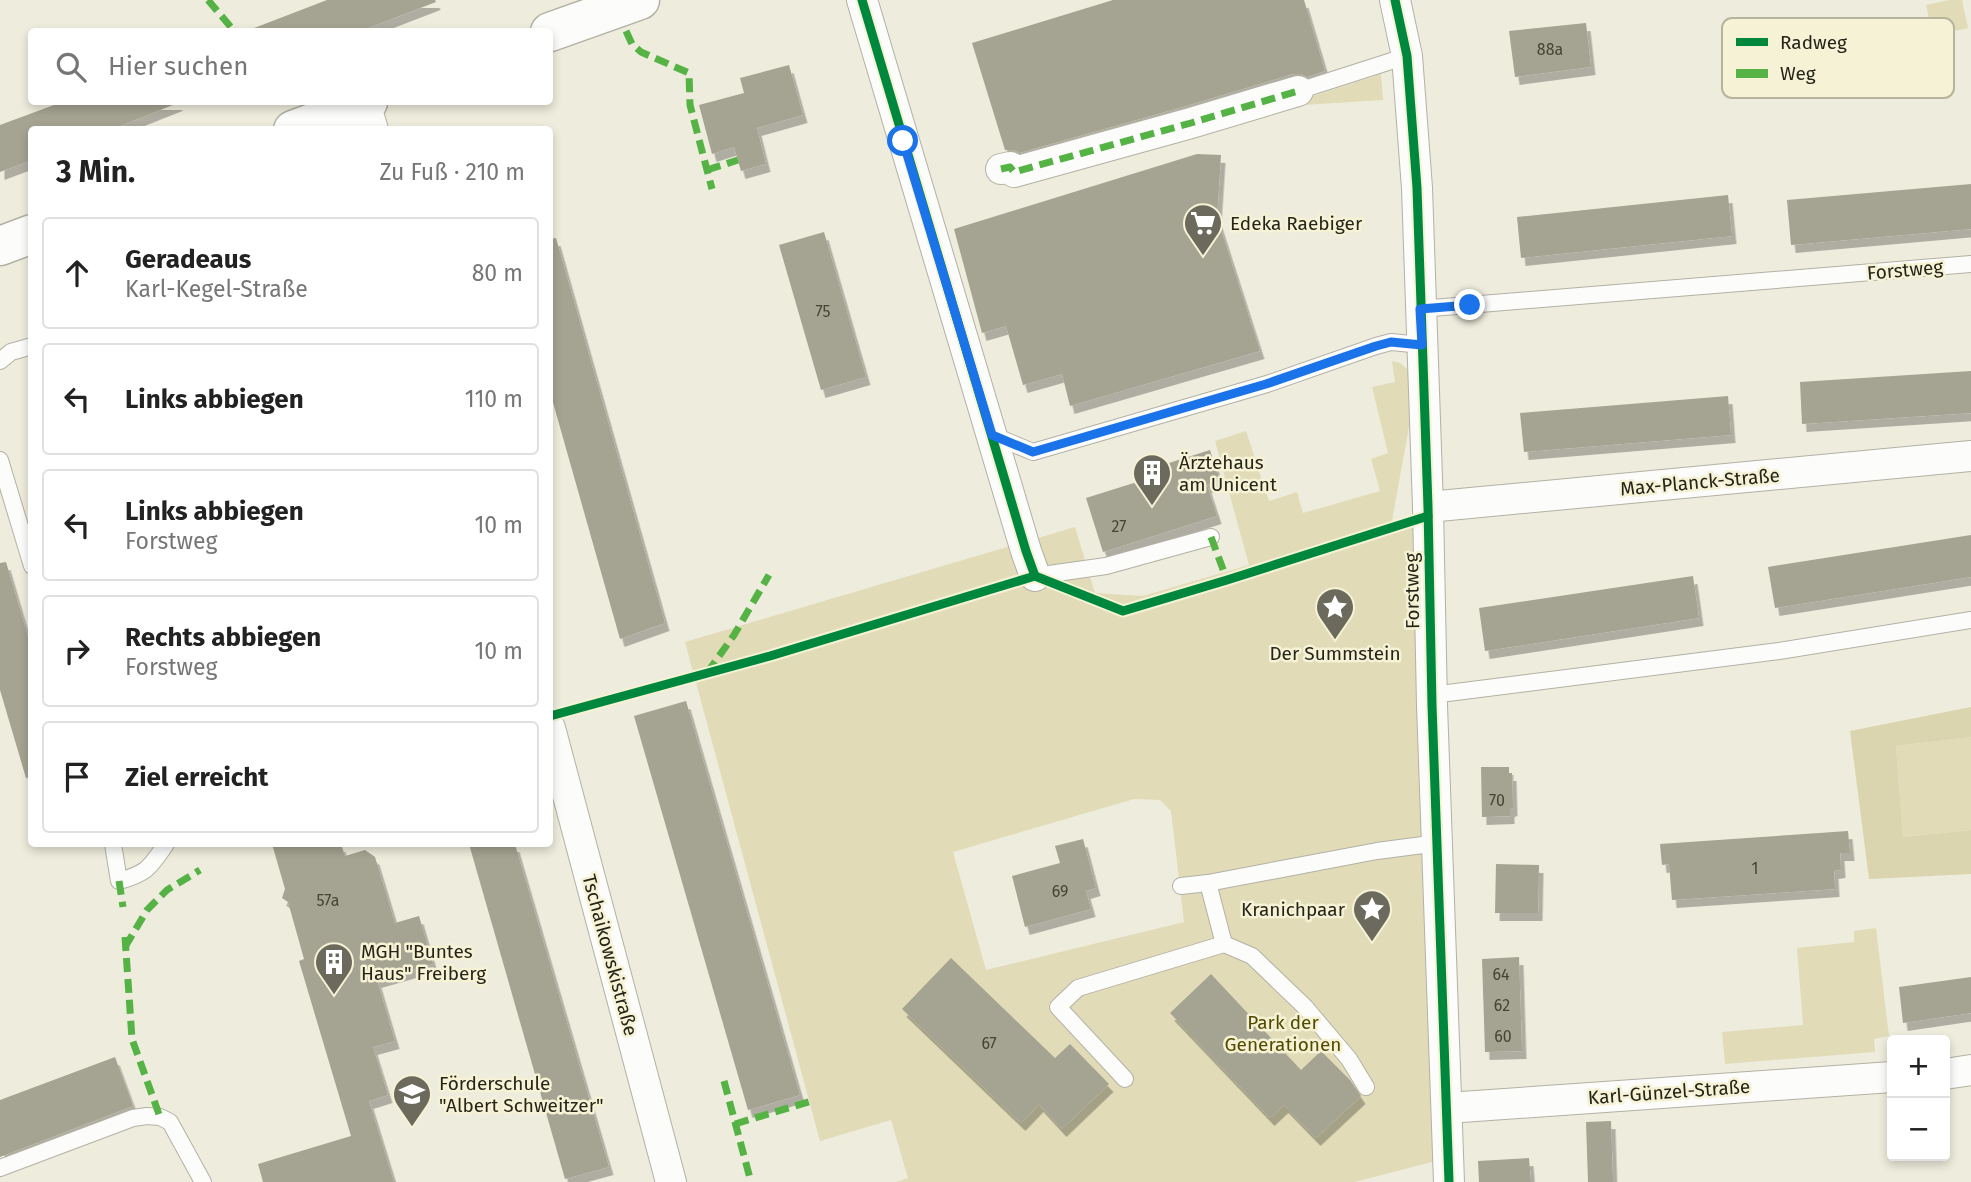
<!DOCTYPE html>
<html lang="de">
<meta charset="utf-8">
<style>
body{margin:0;font-family:"Fira Sans",sans-serif;background:#f6f6f6;color:#222}
.controls{position:absolute;right:21px;bottom:21px;display:grid;overflow:hidden;border-radius:7px;box-shadow:0 4px 10px #0003}
.controls button{width:63px;height:63px;display:grid;place-items:center;padding:0;border:0;border-bottom:2px solid #e0e0e0;background:#fff;color:#222;font:35px sans-serif}
.stop{position:absolute;width:21px;height:21px;margin:-16px;border:5px solid #1a73e8;border-radius:50%;background:#fff}
.stop.end{background:#1a73e8;border-color:#fff;box-shadow:0 2px 7px #0008}
.list{margin:0;padding:0;list-style:none}
h2{display:flex;justify-content:space-between;align-items:center;height:91px;margin:0;padding:0 28px;font-size:30px}
h2 small{font-size:23px;font-weight:400;color:#767676}
.list li{display:grid;grid-template-columns:46px 1fr auto;gap:21px;align-items:center;box-sizing:border-box;height:112px;margin:0 14px 14px;padding:0 14px;border:2px solid #e0e0e0;border-radius:7px}
.list b{display:block;font-size:26px;white-space:nowrap}
.list p{margin:0;font-size:23px;white-space:nowrap;color:#767676}
.list em{font-size:23px;font-style:normal;color:#767676}
.icon{flex:none;width:38px;height:38px;fill:none;stroke:currentColor;stroke-width:2;stroke-linecap:round;stroke-linejoin:round}
.map{position:relative;flex:none;width:1971px;height:1182px;overflow:hidden}
.search{position:absolute;background:#fff;box-shadow:0 4px 10px #0003;left:28px;top:28px;width:525px;height:77px;display:flex;align-items:center;gap:18px;box-sizing:border-box;padding:0 24px;border-radius:7px;color:#767676;font-size:26px}
.panel{position:absolute;background:#fff;box-shadow:0 4px 10px #0003;left:28px;top:126px;width:525px;height:721px;border-radius:7px}
.map>svg:first-child{display:block}
</style>
<div class="map">
<svg width="1971" height="1182" viewBox="0 0 1971 1182">
<defs>
<filter id="shadow"><feDropShadow dx="4.5" dy="8" stdDeviation="0" flood-color="#0004"/></filter>
</defs>
<rect width="100%" height="100%" fill="#eeecdc"/>
<g fill="#e1dcb7" fill-rule="evenodd">
<polygon points="1949,0 1962,0 1968,28 1933,36 1926,5"/>
<polygon points="1381,74 1383,100 1303,105 1301,100"/>
<path d="M1392,361L1400,363L1411,372L1415,394L1391,526L1413,521L1419,622L1436,1161L1355,1182H896L908,1178L891,1120L820,1141L685,642L1075,527L1095,593L1143,596L1249,565L1215,441L1246,431L1269,501L1297,492L1303,513L1380,491L1371,459L1388,453L1372,387L1395,382ZM1134,799L1160,800L1171,811L1184,922L986,970L953,852Z"/>
<polygon points="1971,737 1971,830 1903,837 1896,746"/>
<polygon points="1876,928 1889,1036 1874,1039 1875,1052 1725,1064 1722,1032 1803,1025 1797,948 1854,942 1854,931"/>
</g>
<polygon fill="#dad5ae" points="1971,707 1971,737 1896,746 1903,837 1971,830 1971,874 1869,879 1850,731"/>
<g fill="#a5a391" filter="url(#shadow)">
<polygon points="327,0 435,0 436,2 358,32 249,32 249,30"/>
<polygon points="1113,0 1304,0 1325,71 1307,77 1301,74 1293,74 1186,106 1019,153 1015,150 1005,150 972,43"/>
<polygon points="1586,23 1591,67 1515,77 1509,31"/>
<polygon points="789,65 803,115 757,128 766,164 741,171 734,147 712,154 699,105 744,93 740,78"/>
<polygon points="62,102 178,102 178,103 110,130 32,130 32,160 0,172 0,125"/>
<polygon points="1197,154 1221,155 1217,217 1260,351 1070,406 1062,374 1023,385 1006,326 982,333 954,229"/>
<polygon points="1971,184 1971,229 1791,245 1787,200"/>
<polygon points="1728,195 1732,236 1521,258 1517,217"/>
<polygon points="824,232 866,377 821,390 779,245"/>
<polygon points="556,238 665,623 620,639 550,392 550,239"/>
<polygon points="1971,371 1971,413 1802,424 1800,382"/>
<polygon points="1728,396 1731,435 1524,452 1520,413"/>
<polygon points="1210,450 1220,481 1207,485 1217,516 1103,552 1086,498 1172,471 1169,463"/>
<polygon points="1971,535 1971,577 1775,608 1768,567"/>
<polygon points="6,562 32,650 32,777 26,778 0,690 0,563"/>
<polygon points="1693,576 1699,618 1485,651 1479,608"/>
<polygon points="686,701 800,1095 748,1110 634,716"/>
<polygon points="1481,767 1509,767 1509,773 1512,773 1513,808 1510,809 1510,816 1482,817"/>
<polygon points="1848,831 1850,853 1840,853 1841,870 1834,871 1835,889 1672,900 1669,864 1662,865 1660,844"/>
<polygon points="1083,839 1096,888 1086,891 1091,909 1025,927 1012,876 1060,863 1055,846"/>
<polygon points="272,844 341,844 345,856 365,850 375,857 395,923 419,916 433,964 377,980 395,1041 373,1047 388,1095 369,1101 394,1182 263,1182 258,1164 351,1136 299,961 304,959 288,902 282,898 285,889"/>
<polygon points="469,844 515,844 609,1167 565,1179"/>
<polygon points="1496,864 1539,865 1538,913 1495,913"/>
<polygon points="1519,957 1522,1051 1485,1052 1482,959"/>
<polygon points="951,958 1055,1058 1070,1044 1109,1084 1062,1129 1039,1104 1021,1123 902,1009"/>
<polygon points="1211,974 1301,1070 1321,1051 1350,1080 1361,1096 1316,1138 1284,1105 1270,1118 1170,1013"/>
<polygon points="1971,977 1971,1013 1903,1023 1899,987"/>
<polygon points="115,1057 133,1106 0,1157 0,1100"/>
<polygon points="1611,1121 1613,1182 1588,1182 1586,1122"/>
<polygon points="1529,1158 1531,1182 1479,1182 1478,1161"/>
</g>
<g fill="none" stroke-linecap="round" stroke-linejoin="round">
<defs>
<g id="lane">
<polyline points="1298,91 1407,56"/>
<polyline points="1420,309 1971,264"/>
<polyline points="0,361 11,352 32,346"/>
<polyline points="992,435 1033,452 1267,384 1376,346 1391,342 1422,345"/>
<polyline points="0,460 32,566"/>
<polyline points="1035,576 1106,566 1211,537"/>
<polyline points="1432,695 1779,651 1971,620"/>
<path d="M113,844L119,881C148,873 150,867 166,844"/>
<polyline points="1208,883 1224,944"/>
<polyline points="1181,886 1208,883 1377,851 1438,843"/>
<polyline points="1125,1079 1058,1007 1078,988 1224,944 1252,956 1305,1007 1349,1059 1366,1087"/>
<polyline points="0,1168 133,1118 147,1116 160,1117 170,1122 203,1182"/>
</g>
<g id="street">
<polyline points="862,0 1026,551 1035,576"/>
<polyline points="1395,0 1407,56 1417,188 1428,507 1432,705 1449,1182"/>
<polyline points="365,103 373,130"/>
<polyline points="1001,169 1010,167 1014,172 1191,123 1298,91"/>
<polyline points="1428,507 1971,456"/>
<polyline points="550,728 671,1182"/>
<polyline points="1945,1074 1971,1070"/>
<polyline points="1447,1108 1892,1077"/>
</g>
<g id="secondary">
<polyline points="550,32 640,0"/>
<polyline points="293,130 368,102"/>
<polyline points="0,246 32,234"/>
</g>
</defs>
<use href="#lane" stroke="#b3b1a5" stroke-width="18"/>
<use href="#street" stroke="#b3b1a5" stroke-width="32"/>
<use href="#secondary" stroke="#b3b1a5" stroke-width="41"/>
<use href="#lane" stroke="#fcfcfa" stroke-width="16"/>
<use href="#street" stroke="#fcfcfa" stroke-width="30"/>
<use href="#secondary" stroke="#fcfcfa" stroke-width="38"/>
<g stroke="#55b245" stroke-width="7" stroke-dasharray="14 7" stroke-linecap="butt">
<polyline points="208,0 235,32"/>
<polyline points="626,31 632,44 641,52 689,73 690,105 712,189"/>
<polyline points="1001,169 1010,167 1014,172 1191,123 1298,91"/>
<polyline points="707,170 738,160"/>
<polyline points="1211,537 1227,580"/>
<polyline points="707,673 734,635 769,575"/>
<polyline points="119,881 123,907"/>
<polyline points="125,937 132,1039 160,1117"/>
<polyline points="125,947 147,910 167,890 200,870"/>
<polyline points="724,1081 751,1182"/>
<polyline points="735,1124 815,1100"/>
</g>
<defs>
<g id="cycleway">
<polyline points="862,0 1026,551 1035,576"/>
<polyline points="1395,0 1407,56 1417,188 1428,507 1432,705 1449,1182"/>
<polyline points="550,716 770,656 1035,576 1123,611 1227,580 1428,516"/>
</g>
</defs>
<use href="#cycleway" stroke="#f5f2d5" stroke-width="13"/>
<use href="#cycleway" stroke="#00873e" stroke-width="9"/>
</g>
<g fill="none" stroke-linecap="round" stroke-linejoin="round">
<polyline stroke="#1a73e8" stroke-width="9" points="903,141 992,435 1033,452 1266,384 1376,346 1391,342 1422,345 1420,309 1470,305"/>
</g>
<defs>
<symbol id="supermarket-pin" viewBox="-11 -11 22 30"><path d="M0 17L-7.5 6A9.5 9.5 0 1 1 7.5 6Z" fill="#6b6a5d" stroke="#f5f2d5"/><path d="M-6-5.5h2.5l.6 2H6L4.5 2H-2.5L-4.4-4H-6ZM-1.5 3.2a1.3 1.3 0 1 0 .1 0ZM3 3.2a1.3 1.3 0 1 0 .1 0Z" fill="#fff"/></symbol>
<symbol id="building-pin" viewBox="-11 -11 22 30"><path d="M0 17L-7.5 6A9.5 9.5 0 1 1 7.5 6Z" fill="#6b6a5d" stroke="#f5f2d5"/><path d="M-4-6H4V6H1V3H-1V6H-4ZM-2.5-4.3h1.7v1.8h-1.7ZM.8-4.3h1.7v1.8H.8ZM-2.5-1h1.7V.8h-1.7ZM.8-1h1.7V.8H.8Z" fill="#fff"/></symbol>
<symbol id="sight-pin" viewBox="-11 -11 22 30"><path d="M0 17L-7.5 6A9.5 9.5 0 1 1 7.5 6Z" fill="#6b6a5d" stroke="#f5f2d5"/><path d="M0-6L1.8-2.2L6-1.7L2.9 1.2L3.7 5.4L0 3.3L-3.7 5.4L-2.9 1.2L-6-1.7L-1.8-2.2Z" fill="#fff"/></symbol>
<symbol id="school-pin" viewBox="-11 -11 22 30"><path d="M0 17L-7.5 6A9.5 9.5 0 1 1 7.5 6Z" fill="#6b6a5d" stroke="#f5f2d5"/><path d="M0-5L7-2L0 1L-7-2ZM-4 1L0 2.5L4 1V4Q0 6-4 4Z" fill="#fff"/></symbol>
</defs>
<g fill-rule="evenodd">
<use href="#supermarket-pin" x="1181" y="201" width="44" height="60"/>
<use href="#building-pin" x="1130" y="451" width="44" height="60"/>
<use href="#sight-pin" x="1313" y="585" width="44" height="60"/>
<use href="#sight-pin" x="1350" y="887" width="44" height="60"/>
<use href="#building-pin" x="312" y="940" width="44" height="60"/>
<use href="#school-pin" x="390" y="1072" width="44" height="60"/>
</g>
<g text-anchor="middle" dominant-baseline="central" stroke-width="5" stroke-linejoin="round" paint-order="stroke">
<g font-size="16" fill="#454437">
<text x="1550" y="49">88a</text>
<text x="823" y="311">75</text>
<text x="1119" y="526">27</text>
<text x="1497" y="800">70</text>
<text x="1755" y="868">1</text>
<text x="1060" y="891">69</text>
<text x="328" y="900">57a</text>
<text x="1501" y="974">64</text>
<text x="1502" y="1005">62</text>
<text x="1503" y="1036">60</text>
<text x="989" y="1043">67</text>
</g>
<g font-size="19" fill="#252419" stroke="#f5f2d5" text-anchor="start">
<text x="1230" y="223">Edeka Raebiger</text>
<text x="1179" y="462">Ärztehaus<tspan x="1179" dy="22">am Unicent</tspan></text>
<text x="1335" y="653" text-anchor="middle">Der Summstein</text>
<text x="1345" y="909" text-anchor="end">Kranichpaar</text>
<text x="361" y="951">MGH "Buntes<tspan x="361" dy="22">Haus" Freiberg</tspan></text>
<text x="439" y="1083">Förderschule<tspan x="439" dy="22">"Albert Schweitzer"</tspan></text>
</g>
<g font-size="19" fill="#252419" stroke="#f5f2d5">
<text transform="translate(1905 270) rotate(-5)">Forstweg</text>
<text transform="translate(1700 482) rotate(-5)">Max-Planck-Straße</text>
<text transform="translate(1412 591) rotate(-91)">Forstweg</text>
<text transform="translate(610 955) rotate(75)">Tschaikowskistraße</text>
<text transform="translate(1669 1092) rotate(-4)">Karl-Günzel-Straße</text>
</g>
<g font-size="19" fill="#534a01" stroke="#f5f2d5">
<text x="1283" y="1022">Park der<tspan x="1283" dy="22">Generationen</tspan></text>
</g>
</g>
<rect x="1722" y="18" width="232" height="80" rx="10" fill="#f5f2d5" stroke="#b7b49d" stroke-width="2"/>
<rect x="1736" y="38" width="32" height="8" fill="#00873e"/>
<rect x="1736" y="69" width="32" height="9" fill="#55b245"/>
<g font-size="19" fill="#252419">
<text x="1780" y="49">Radweg</text>
<text x="1780" y="80">Weg</text>
</g>
</svg>
<div class="controls">
<button>+</button>
<button>−</button>
</div>
<div class="stop" style="left:903px;top:141px"></div>
<div class="stop end" style="left:1470px;top:305px"></div>
<div class="search"><svg class="icon" aria-label="search" viewBox="0 0 24 24"><circle cx="10" cy="10" r="6"/><path d="M15 15l6 6"/></svg>Hier suchen</div>
<section class="panel">
<h2>3 Min.<small>Zu Fuß · 210 m</small></h2>
<ul class="list">
<li><svg class="icon" aria-label="ahead" viewBox="0 0 24 24"><path d="M12 20V5M6 11l6-6 6 6"/></svg><div><b>Geradeaus</b><p>Karl-Kegel-Straße</p></div><em>80 m</em></li>
<li><svg class="icon" aria-label="left" viewBox="0 0 24 24"><path d="M17 20v-9H6M10 6l-5 5 5 5"/></svg><div><b>Links abbiegen</b></div><em>110 m</em></li>
<li><svg class="icon" aria-label="left" viewBox="0 0 24 24"><path d="M17 20v-9H6M10 6l-5 5 5 5"/></svg><div><b>Links abbiegen</b><p>Forstweg</p></div><em>10 m</em></li>
<li><svg class="icon" aria-label="right" viewBox="0 0 24 24"><path d="M7 20v-9h11M14 6l5 5-5 5"/></svg><div><b>Rechts abbiegen</b><p>Forstweg</p></div><em>10 m</em></li>
<li><svg class="icon" aria-label="arrive" viewBox="0 0 24 24"><path d="M6 21V4h12l-3 4 3 4H6"/></svg><div><b>Ziel erreicht</b></div></li>
</ul>
</section>
</div>
